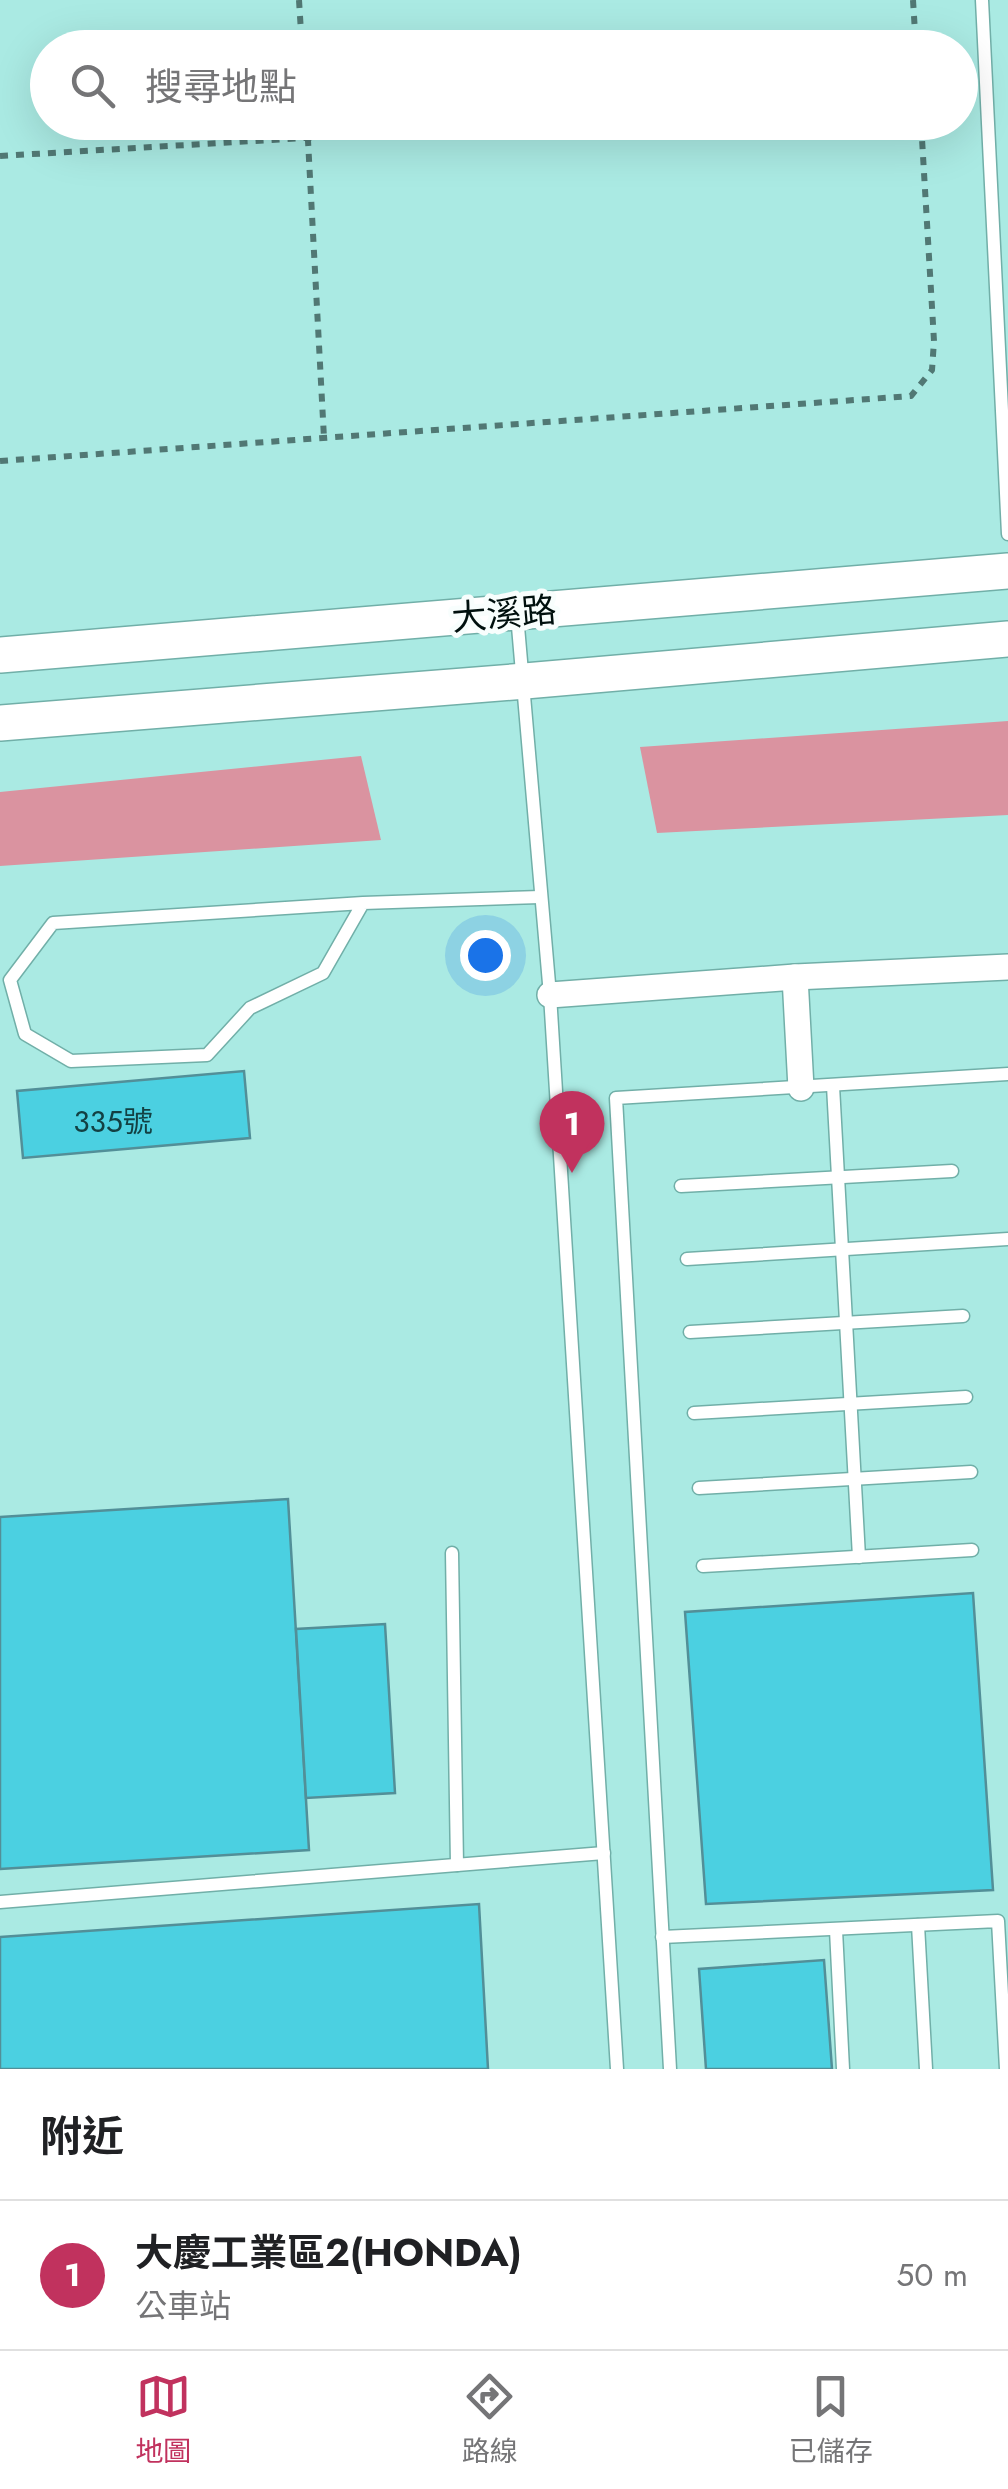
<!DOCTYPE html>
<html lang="zh-TW">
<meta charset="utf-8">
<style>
body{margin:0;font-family:Jost,"Noto Sans TC",sans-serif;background:#f2f2f2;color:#202124}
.you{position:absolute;left:485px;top:955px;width:35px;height:35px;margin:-25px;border:8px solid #fff;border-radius:50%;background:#1a73e8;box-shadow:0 0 0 15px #1a73e833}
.badge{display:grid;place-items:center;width:65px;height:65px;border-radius:50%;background:#c1325e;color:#fff;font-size:32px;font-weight:700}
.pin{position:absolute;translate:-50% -82px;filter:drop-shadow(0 2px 5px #0008)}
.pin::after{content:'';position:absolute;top:52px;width:35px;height:30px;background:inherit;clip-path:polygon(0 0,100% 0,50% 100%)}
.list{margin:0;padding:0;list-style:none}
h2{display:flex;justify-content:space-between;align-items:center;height:130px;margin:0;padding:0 40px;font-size:42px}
h2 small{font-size:32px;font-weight:400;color:#757577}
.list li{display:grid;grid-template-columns:65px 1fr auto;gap:30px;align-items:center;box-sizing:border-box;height:150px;padding:0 40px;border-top:2px solid #e0e0e0}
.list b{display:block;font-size:38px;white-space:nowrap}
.list p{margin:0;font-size:32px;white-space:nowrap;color:#757577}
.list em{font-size:32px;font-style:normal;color:#757577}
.icon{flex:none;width:55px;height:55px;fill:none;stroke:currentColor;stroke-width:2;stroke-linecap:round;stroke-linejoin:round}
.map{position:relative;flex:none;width:1008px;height:2069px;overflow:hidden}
.search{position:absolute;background:#fff;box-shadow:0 10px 40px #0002;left:30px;right:30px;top:30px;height:110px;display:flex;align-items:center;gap:25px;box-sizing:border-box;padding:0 35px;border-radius:55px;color:#757577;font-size:38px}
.sheet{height:280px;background:#fff}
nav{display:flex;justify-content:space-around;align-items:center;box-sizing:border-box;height:140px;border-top:2px solid #e0e0e0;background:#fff;font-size:28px;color:#757577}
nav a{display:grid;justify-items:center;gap:5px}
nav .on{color:#c1325e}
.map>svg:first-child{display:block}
</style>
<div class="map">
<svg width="1008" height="2069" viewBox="0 0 1008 2069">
<rect width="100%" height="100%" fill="#aaeae3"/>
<g fill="#da93a0">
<polygon points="1008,721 1008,815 657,833 640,747"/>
<polygon points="361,756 381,840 0,866 0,792"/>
</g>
<g fill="#4bd0e1" stroke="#528f98" stroke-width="2.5">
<polygon points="244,1071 250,1138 23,1158 17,1091"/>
<polygon points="288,1499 309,1850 0,1869 0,1517"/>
<polygon points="973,1593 993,1890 706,1904 685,1612"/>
<polygon points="385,1624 395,1793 306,1798 296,1629"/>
<polygon points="479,1904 488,2069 0,2069 0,1937"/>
<polygon points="824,1960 832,2069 706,2069 699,1969"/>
</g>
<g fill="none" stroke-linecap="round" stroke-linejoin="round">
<defs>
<g id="lane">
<polyline points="982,0 1008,534"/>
<polyline points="517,615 550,995 617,2069"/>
<polyline points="363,903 323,973 250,1008 207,1055 71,1061 25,1034 10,980 53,923 363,903 540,897"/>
<polyline points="833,1086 859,1557"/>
<polyline points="681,1186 952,1171"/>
<polyline points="687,1259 1008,1239"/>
<polyline points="690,1332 963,1316"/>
<polyline points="694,1413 966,1397"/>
<polyline points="699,1488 971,1472"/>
<polyline points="452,1553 457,1865"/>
<polyline points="703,1566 972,1550"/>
<polyline points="0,1902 604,1853"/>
<polyline points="918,1925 926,2069"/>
<polyline points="836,1930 843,2069"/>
<polyline points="662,1937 998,1921 1006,2069"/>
<polyline points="670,2069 616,1098 1008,1074"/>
</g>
<g id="street">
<polyline points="795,977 801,1088"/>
<polyline points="550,995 795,977 1008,967"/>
</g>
<g id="secondary">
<polyline points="0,655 1008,571"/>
<polyline points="0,723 525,681 1008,639"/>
</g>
</defs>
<use href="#lane" stroke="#71afa8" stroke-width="15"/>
<use href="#street" stroke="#71afa8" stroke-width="28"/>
<use href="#secondary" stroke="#71afa8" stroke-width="38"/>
<g stroke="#517874" stroke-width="6" stroke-dasharray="8 8" stroke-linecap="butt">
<polyline points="299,0 302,48"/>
<polyline points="913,0 916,48"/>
<polyline points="307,122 324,438"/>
<polyline points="0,156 575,122"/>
<polyline points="0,461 911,396 932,370 934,341 921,122"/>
</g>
<use href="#lane" stroke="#fff" stroke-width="12"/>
<use href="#street" stroke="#fff" stroke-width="25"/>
<use href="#secondary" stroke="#fff" stroke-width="35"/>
</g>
<g text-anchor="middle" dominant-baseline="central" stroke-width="10" stroke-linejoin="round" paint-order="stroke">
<g font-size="30" fill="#134043">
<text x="113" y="1121">335號</text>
</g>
<g font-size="35" fill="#00100e" stroke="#f8fefd">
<text transform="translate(504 614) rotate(-5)">大溪路</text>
</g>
</g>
</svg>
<div class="you"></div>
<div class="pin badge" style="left:572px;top:1173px">1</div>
<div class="search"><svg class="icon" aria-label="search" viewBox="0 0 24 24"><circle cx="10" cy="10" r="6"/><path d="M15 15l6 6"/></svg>搜尋地點</div>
</div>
<section class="sheet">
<h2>附近<small></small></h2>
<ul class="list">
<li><span class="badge">1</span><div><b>大慶工業區2(HONDA)</b><p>公車站</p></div><em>50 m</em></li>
</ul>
</section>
<nav>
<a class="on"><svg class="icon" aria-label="map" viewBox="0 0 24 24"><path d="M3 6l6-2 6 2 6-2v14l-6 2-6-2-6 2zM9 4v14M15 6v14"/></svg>地圖</a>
<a><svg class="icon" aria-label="directions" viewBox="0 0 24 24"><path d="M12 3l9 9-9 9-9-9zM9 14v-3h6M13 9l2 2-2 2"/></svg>路線</a>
<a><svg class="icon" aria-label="saved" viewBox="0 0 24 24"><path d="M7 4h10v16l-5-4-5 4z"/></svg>已儲存</a>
</nav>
